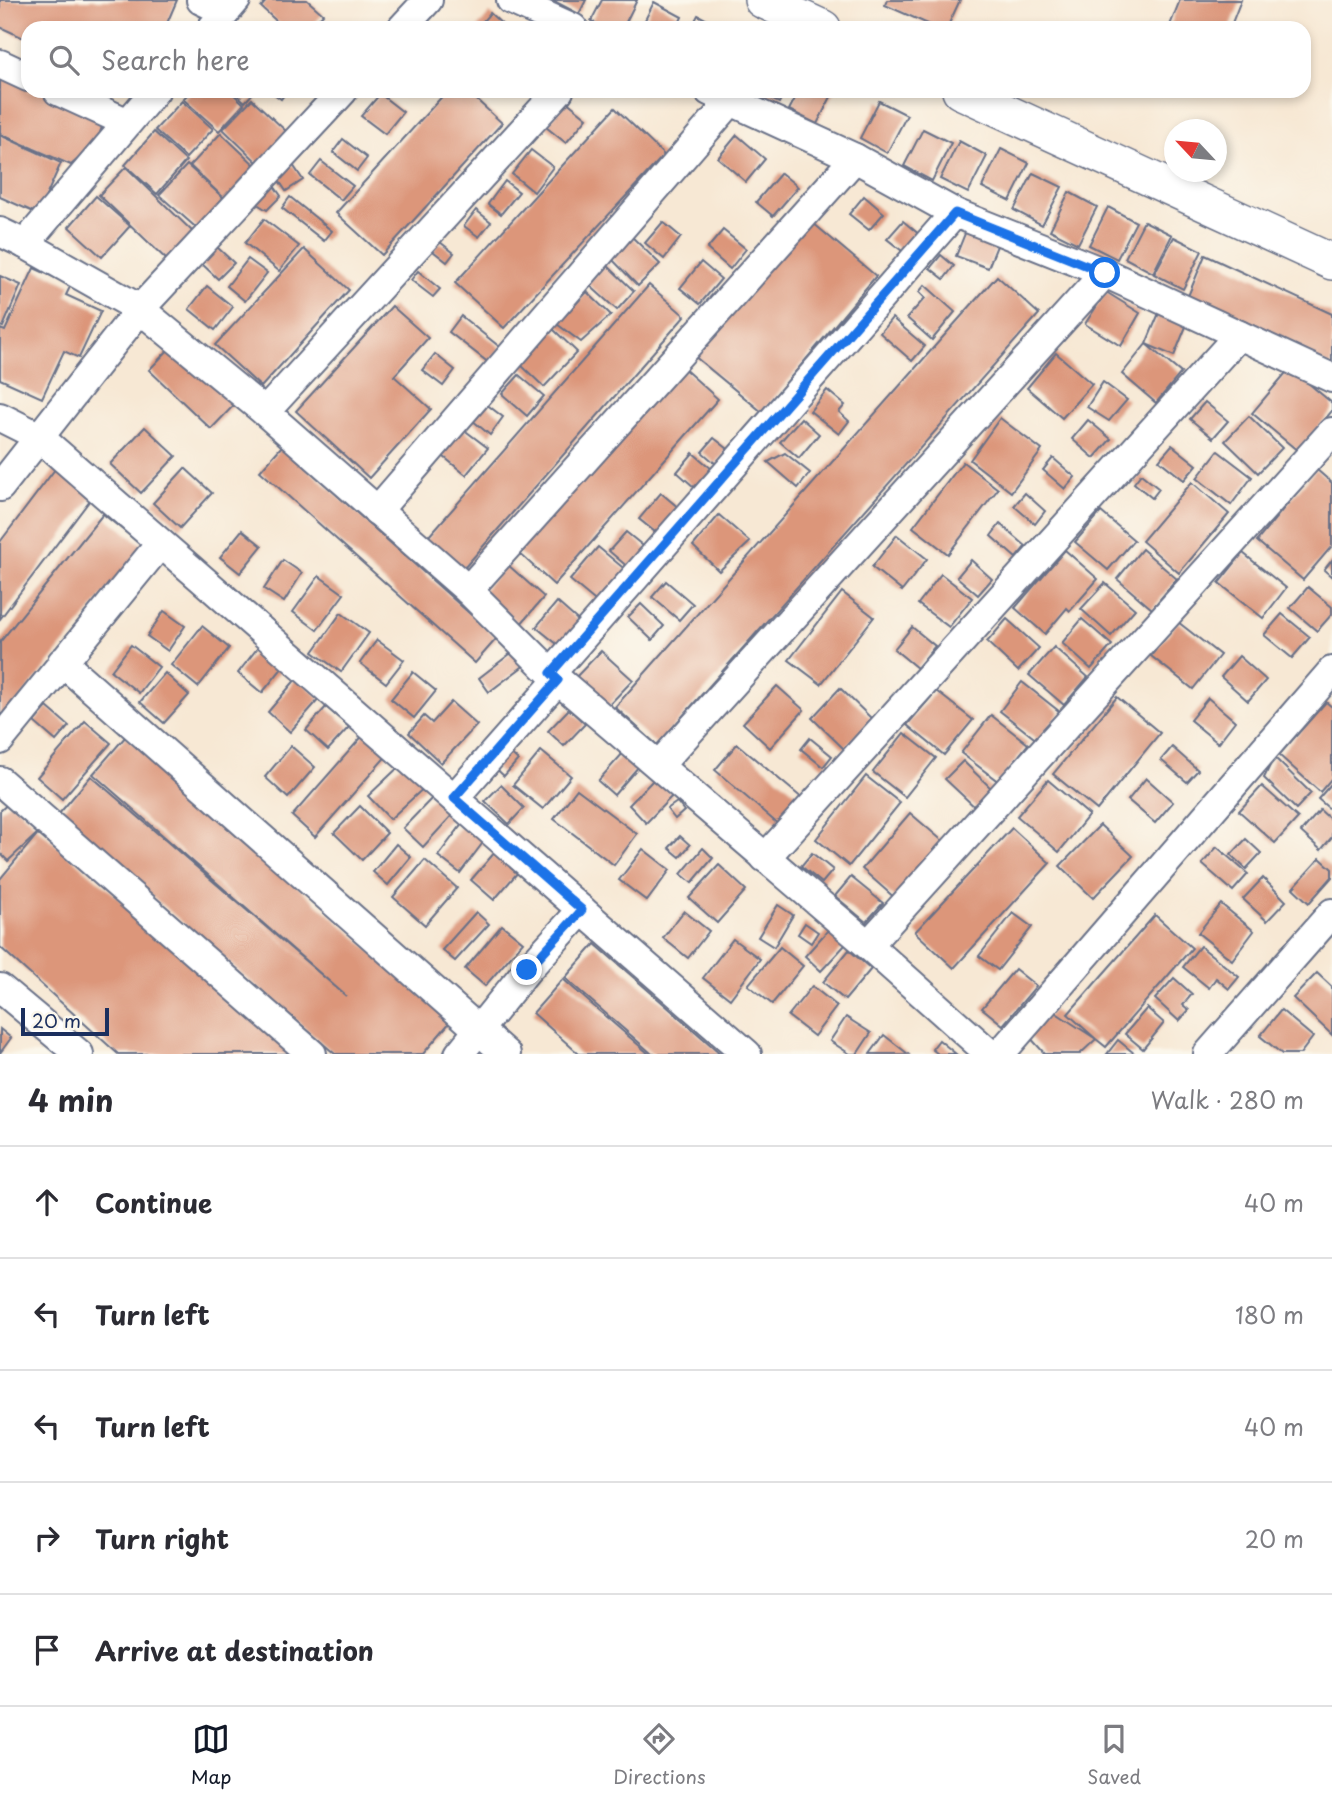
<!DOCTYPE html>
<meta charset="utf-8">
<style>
body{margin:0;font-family:"Playpen Sans",sans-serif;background:#f2f2f3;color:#2b2b33}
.compass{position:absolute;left:1164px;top:119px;width:63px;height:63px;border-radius:50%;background:#fff;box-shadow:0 4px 10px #0003;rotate:296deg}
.scale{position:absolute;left:21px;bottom:18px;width:88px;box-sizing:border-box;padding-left:7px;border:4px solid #1b2f5e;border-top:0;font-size:19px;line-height:24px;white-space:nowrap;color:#1b2f5e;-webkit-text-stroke:5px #fbf7ec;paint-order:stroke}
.stop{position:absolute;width:21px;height:21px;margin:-16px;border:5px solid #1a73e8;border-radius:50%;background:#fff}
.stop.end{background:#1a73e8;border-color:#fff;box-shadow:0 2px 7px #0008}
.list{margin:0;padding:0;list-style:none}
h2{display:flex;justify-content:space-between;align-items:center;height:91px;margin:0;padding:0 28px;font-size:30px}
h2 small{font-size:23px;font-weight:400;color:#7c7c81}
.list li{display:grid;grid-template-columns:46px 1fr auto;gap:21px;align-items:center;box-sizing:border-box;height:112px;padding:0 28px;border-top:2px solid #e1e1e2}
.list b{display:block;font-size:26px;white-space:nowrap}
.list em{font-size:23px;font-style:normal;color:#7c7c81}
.icon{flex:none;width:38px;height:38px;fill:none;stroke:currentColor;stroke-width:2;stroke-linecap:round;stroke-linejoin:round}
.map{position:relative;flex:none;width:1332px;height:1054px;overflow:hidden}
.search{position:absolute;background:#fff;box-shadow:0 4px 10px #0003;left:21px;right:21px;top:21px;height:77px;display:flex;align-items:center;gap:18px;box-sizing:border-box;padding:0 24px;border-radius:21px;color:#7c7c81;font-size:26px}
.sheet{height:651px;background:#fff}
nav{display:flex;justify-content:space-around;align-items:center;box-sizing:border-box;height:98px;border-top:2px solid #e1e1e2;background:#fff;font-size:19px;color:#7c7c81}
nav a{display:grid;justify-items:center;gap:4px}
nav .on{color:#111827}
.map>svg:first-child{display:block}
</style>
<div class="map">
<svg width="1332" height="1054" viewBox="0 0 1332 1054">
<rect width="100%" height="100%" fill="#fbf7ec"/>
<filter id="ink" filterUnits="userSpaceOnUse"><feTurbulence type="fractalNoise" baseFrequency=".0143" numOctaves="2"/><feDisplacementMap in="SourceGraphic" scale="14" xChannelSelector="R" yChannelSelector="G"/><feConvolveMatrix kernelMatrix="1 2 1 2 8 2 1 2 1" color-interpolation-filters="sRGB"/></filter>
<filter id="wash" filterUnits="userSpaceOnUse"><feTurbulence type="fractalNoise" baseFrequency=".00686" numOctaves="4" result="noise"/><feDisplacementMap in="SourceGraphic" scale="28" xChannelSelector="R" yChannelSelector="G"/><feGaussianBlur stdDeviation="1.57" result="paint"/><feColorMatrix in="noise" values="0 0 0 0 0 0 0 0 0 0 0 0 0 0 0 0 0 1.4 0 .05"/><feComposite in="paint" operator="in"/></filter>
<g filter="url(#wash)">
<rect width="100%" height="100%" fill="#f7e8d4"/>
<g id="blocks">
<g fill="#dc967a">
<polygon points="0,0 177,0 165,28 28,28 28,40 0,27"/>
<polygon points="267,0 307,0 323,14 310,28 284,28 261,7"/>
<polygon points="552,0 586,0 579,14"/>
<polygon points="602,0 637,0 623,28 605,28 591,21"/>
<polygon points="887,0 960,0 947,28 937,28 885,5"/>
<polygon points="1180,0 1241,0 1230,28 1169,28"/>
<polygon points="654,2 682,17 677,28 641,28"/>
<polygon points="490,13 506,28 477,28"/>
<polygon points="698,15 722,28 691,28"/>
<polygon points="0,72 28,85 28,91 41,91 106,114 97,142 71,165 0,134"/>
<polygon points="191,91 230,91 244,104 219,131 183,99"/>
<polygon points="233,91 255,91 245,102"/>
<polygon points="270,91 287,91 281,99"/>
<polygon points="447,91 467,91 502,123 382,255 336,213"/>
<polygon points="755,91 785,91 779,103"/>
<polygon points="799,91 834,91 817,124 789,110"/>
<polygon points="380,94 403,112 385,134 361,116"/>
<polygon points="252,99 288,133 259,164 223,129"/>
<polygon points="182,101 213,129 186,158 155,130"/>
<polygon points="566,101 587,118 566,143 546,127"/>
<polygon points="879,101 907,115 887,153 860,138"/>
<polygon points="615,108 664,155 504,328 455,283"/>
<polygon points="923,129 951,143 932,181 904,166"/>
<polygon points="154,132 186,161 157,194 125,165"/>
<polygon points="221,133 258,168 227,201 190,166"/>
<polygon points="0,135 61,163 38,214 0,197"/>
<polygon points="737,135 765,159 746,182 718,158"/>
<polygon points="343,139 367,158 357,171 333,152"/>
<polygon points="959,141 987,156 968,193 940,179"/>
<polygon points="1001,149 1029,163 1010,201 982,187"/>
<polygon points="531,150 553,167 534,192 512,174"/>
<polygon points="321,161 353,186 341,200 310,175"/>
<polygon points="187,165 227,201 200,231 159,195"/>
<polygon points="293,165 303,180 286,191 276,176"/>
<polygon points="126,167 194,233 168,261 99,195"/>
<polygon points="781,173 798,187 773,216 756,202"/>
<polygon points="1033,173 1062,187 1042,225 1014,210"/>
<polygon points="505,181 519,192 501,214 488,204"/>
<polygon points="272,183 281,196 267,210 254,202"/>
<polygon points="1069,192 1097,207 1078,244 1050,230"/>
<polygon points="96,196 130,226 102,257 69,227"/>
<polygon points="864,196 884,213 869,230 849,214"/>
<polygon points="290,197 332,231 324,241 282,208"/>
<polygon points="1108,207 1136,222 1117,259 1089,245"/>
<polygon points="476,210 491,222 479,237 464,226"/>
<polygon points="807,218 876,276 762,412 693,355"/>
<polygon points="264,219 299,246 279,271 245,243"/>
<polygon points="903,221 921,236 906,254 887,239"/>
<polygon points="1144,221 1172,235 1153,273 1125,258"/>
<polygon points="663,222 681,237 664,259 645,243"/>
<polygon points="723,230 746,249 730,269 707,249"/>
<polygon points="966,231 998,243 988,268 956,256"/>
<polygon points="630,235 660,264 638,286 609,256"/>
<polygon points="1174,237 1202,251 1183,289 1154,274"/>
<polygon points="440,242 454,253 447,262 433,251"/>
<polygon points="217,247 234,263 218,279 201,263"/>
<polygon points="304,249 349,290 261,387 215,345"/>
<polygon points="941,255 954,266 944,279 930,268"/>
<polygon points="1205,255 1332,314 1332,367 1186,301"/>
<polygon points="248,259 267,273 245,301 227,286"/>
<polygon points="701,262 721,279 700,304 680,288"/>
<polygon points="605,263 634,291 617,310 587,283"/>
<polygon points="34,268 71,285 66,295 101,311 79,358 64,351 42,398 0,379 0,329 5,331"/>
<polygon points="418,271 440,289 433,297 411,280"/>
<polygon points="0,276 21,285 3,327 0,326"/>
<polygon points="997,276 1039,314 657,745 615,707"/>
<polygon points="649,285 685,316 458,575 422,544"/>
<polygon points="925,285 955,312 932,340 907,318 925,298 919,292"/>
<polygon points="207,286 233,307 215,330 189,309"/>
<polygon points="587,292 611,315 581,342 557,324"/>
<polygon points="1106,292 1140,313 1121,346 1085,324"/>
<polygon points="392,306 428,338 394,376 431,409 369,478 296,411"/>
<polygon points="1159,313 1187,324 1174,356 1146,344 1181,373 1156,403 1122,374 1146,344"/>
<polygon points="461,316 501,348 489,363 449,332"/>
<polygon points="892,318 925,346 912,361 880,333"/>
<polygon points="553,329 577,352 544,387 520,364"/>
<polygon points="173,345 235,404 211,429 149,370"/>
<polygon points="1056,353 1092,384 1062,418 1027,388"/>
<polygon points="435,354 455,370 443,386 422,370"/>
<polygon points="681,366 718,399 554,585 517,551"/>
<polygon points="1290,368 1332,403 1332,411 1298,451 1252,413"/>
<polygon points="519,375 544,396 527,416 502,394"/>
<polygon points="1103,382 1127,400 1109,421 1087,407"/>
<polygon points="827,390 845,405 839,412 849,421 839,434 810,411"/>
<polygon points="481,400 503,417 490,435 466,415"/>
<polygon points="1205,402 1228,421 1213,438 1190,419"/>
<polygon points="1249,416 1282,448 1258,473 1225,441"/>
<polygon points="801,418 819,434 799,458 780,442"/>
<polygon points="1000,418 1042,450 1011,492 970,460"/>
<polygon points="1088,420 1111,439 1094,458 1072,439"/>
<polygon points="459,426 488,448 466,475 438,452"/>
<polygon points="145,427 176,456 141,493 110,464"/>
<polygon points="714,438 728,449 716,464 702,452"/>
<polygon points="1172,445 1197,465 1184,480 1159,460"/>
<polygon points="282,446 497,638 475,663 260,471"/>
<polygon points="1218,451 1252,477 1231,505 1197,478"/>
<polygon points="693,453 719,475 702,494 677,472"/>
<polygon points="785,453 810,473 798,488 768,462"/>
<polygon points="1053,458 1075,477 1065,489 1043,470"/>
<polygon points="963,462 998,489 948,554 913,527"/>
<polygon points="56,468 93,496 0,619 0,542"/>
<polygon points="185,468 212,493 180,528 153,503"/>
<polygon points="1316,469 1332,483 1332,546 1303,580 1257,541"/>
<polygon points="1141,474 1159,489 1152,498 1134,483"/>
<polygon points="1192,482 1229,514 1179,573 1142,541"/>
<polygon points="661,493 686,514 665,540 639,519"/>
<polygon points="1025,493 1045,511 1035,524 1014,506"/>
<polygon points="1101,512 1134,540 1108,570 1075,542"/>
<polygon points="103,514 143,546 0,724 0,642"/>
<polygon points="719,515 750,542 719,571 693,546"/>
<polygon points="1000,524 1026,546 1016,558 991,536"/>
<polygon points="242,530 262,546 240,573 220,557"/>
<polygon points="626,532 653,554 636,574 609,551"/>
<polygon points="897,535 927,559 902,591 872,567"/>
<polygon points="598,547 633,576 605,609 570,580"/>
<polygon points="1142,549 1177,579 1152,609 1117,579"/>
<polygon points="1065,550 1098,579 1070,611 1067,608 1045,634 1015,608"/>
<polygon points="1243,553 1286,588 1263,618 1219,583"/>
<polygon points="283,560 302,573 284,602 264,589"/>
<polygon points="971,560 992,579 978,595 957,577"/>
<polygon points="1332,560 1332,577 1324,570"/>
<polygon points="507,564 544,597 520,625 482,592"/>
<polygon points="941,574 972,598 949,627 918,604"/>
<polygon points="319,576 344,594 317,630 293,612"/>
<polygon points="666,581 693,604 679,620 652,597"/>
<polygon points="1105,583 1135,609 1111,636 1081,609"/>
<polygon points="1308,587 1332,607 1332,614 1317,631 1290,608"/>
<polygon points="842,592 874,617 821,684 789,660"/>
<polygon points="557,602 582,624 562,648 536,627"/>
<polygon points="641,604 664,626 652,640 628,617"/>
<polygon points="164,611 185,626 168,651 147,636"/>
<polygon points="341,613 369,633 341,672 313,652"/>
<polygon points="1282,614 1310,637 1292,658 1264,635"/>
<polygon points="1007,619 1039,648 1018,671 987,642"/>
<polygon points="1082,619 1112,645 1091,669 1062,643"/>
<polygon points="1178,622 1220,655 1193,689 1151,656"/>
<polygon points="202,626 229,648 198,687 171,665"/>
<polygon points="912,627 935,646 917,668 894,649"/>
<polygon points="377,640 404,660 386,683 360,663"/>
<polygon points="263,641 288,661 262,693 238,673"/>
<polygon points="131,645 159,667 139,693 111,671"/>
<polygon points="519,647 530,661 489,692 479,678"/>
<polygon points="1054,647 1088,677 1064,705 1029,675"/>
<polygon points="601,651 633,680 606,708 574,679"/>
<polygon points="1239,656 1266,680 1248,701 1221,677"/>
<polygon points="413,672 436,691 414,718 391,699"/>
<polygon points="165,673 189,695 164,723 140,702"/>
<polygon points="297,678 320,698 290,732 268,712"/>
<polygon points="1022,682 1060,712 1038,741 1000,711"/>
<polygon points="777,686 804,710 770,748 743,723"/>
<polygon points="840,688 872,719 844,749 812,718"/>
<polygon points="936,691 973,720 944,755 907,725"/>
<polygon points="1117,697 1160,733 1097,810 1053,774"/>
<polygon points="1208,698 1235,721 1218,743 1190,720"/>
<polygon points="451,702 477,725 441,763 409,733 424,716 432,723"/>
<polygon points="1326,702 1332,707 1332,778 1320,792 1279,755"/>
<polygon points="47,707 69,726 56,741 34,722"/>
<polygon points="326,707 349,727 328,750 306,730"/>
<polygon points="569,709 585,724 564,746 548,731"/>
<polygon points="991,715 1028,744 999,782 961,753"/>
<polygon points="85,721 111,743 62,799 37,777"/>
<polygon points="366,732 389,753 315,837 292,816"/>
<polygon points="904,733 936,758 905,797 873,772"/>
<polygon points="126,736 451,1021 423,1054 335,1054 58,815 91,776 346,996 93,774"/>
<polygon points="810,738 832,756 823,767 801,749"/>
<polygon points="737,744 809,804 786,831 715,770"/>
<polygon points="291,746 315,767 288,798 265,777"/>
<polygon points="1172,747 1198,770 1187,782 1161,760"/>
<polygon points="506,749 518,760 504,776 492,765"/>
<polygon points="541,751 571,776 543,809 513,785"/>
<polygon points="624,752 639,766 614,795 598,781"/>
<polygon points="1274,757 1311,793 1296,809 1264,778"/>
<polygon points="405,761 427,785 390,819 368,796"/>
<polygon points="963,761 994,791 977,809 945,779"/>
<polygon points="866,776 900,803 849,866 816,839"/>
<polygon points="655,778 673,795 646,823 629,805"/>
<polygon points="1146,778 1173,802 1155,823 1128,800"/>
<polygon points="1048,780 1089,815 1059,852 1017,816"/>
<polygon points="1332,783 1332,811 1318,799"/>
<polygon points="501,785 524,808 509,824 485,801"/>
<polygon points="1262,786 1298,818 1275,843 1239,811"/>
<polygon points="577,789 637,834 614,865 554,819"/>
<polygon points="436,794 455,812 423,847 403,828"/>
<polygon points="11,801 40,831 8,861 0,853 0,811"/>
<polygon points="677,802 684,811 675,819 667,809"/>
<polygon points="360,806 387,833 362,860 334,833"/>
<polygon points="1320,810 1332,821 1332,837 1321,850 1301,832"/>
<polygon points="910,813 945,843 896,899 862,869"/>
<polygon points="469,815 491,832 460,873 438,856"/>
<polygon points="1100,825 1133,856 1093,898 1060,866"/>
<polygon points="1012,828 1050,863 954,968 915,932"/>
<polygon points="40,831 302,1054 118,1054 0,947 0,879"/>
<polygon points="680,836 690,845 680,857 669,848"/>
<polygon points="1246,839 1261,853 1246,869 1231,855"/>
<polygon points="396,844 411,857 388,885 373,872"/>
<polygon points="502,844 525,864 494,900 471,880"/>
<polygon points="1217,847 1248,874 1233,891 1202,864"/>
<polygon points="703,848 713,858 692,883 681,874"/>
<polygon points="643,849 670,870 647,901 619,880"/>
<polygon points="812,853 833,870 822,883 801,866"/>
<polygon points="1320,858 1332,869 1332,877 1309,903 1293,888"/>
<polygon points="425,860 457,888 425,925 393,897"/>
<polygon points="719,865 746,890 717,923 689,898"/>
<polygon points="851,877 883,903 866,922 835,896"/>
<polygon points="1263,878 1286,901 1267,921 1243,899"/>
<polygon points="1221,904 1254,931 1232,960 1198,933"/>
<polygon points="778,905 793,915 774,947 758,937"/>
<polygon points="684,911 709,931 688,958 663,938"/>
<polygon points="476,912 489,924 455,961 442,950"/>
<polygon points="1013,913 1032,927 998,970 979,956"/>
<polygon points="1155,915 1192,948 1106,1047 1096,1039 1080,1054 1045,1054 1028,1035 1053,1011 1096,1039 1068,1014"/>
<polygon points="805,923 818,932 811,943 798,934"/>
<polygon points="502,925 523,942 485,986 465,969"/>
<polygon points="829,929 846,944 821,971 805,956"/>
<polygon points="733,939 760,959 730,999 703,978"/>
<polygon points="595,944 664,1004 721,1054 652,1054 634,1038 565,978"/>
<polygon points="1200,946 1239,977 1229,989 1216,978 1209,988 1183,967"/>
<polygon points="780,947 803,966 772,1004 748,985"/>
<polygon points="849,950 871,969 845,1000 823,982"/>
<polygon points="1015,969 1036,986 1003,1025 982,1008"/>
<polygon points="1317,973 1332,987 1332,1035 1293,998"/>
<polygon points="1174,978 1192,994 1183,1005 1189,1010 1179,1021 1155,999"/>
<polygon points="563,979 597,1009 649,1054 579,1054 533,1013"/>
<polygon points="812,986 837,1006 814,1036 788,1016"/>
<polygon points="1147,1008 1164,1023 1143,1049 1125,1034"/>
<polygon points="1281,1010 1313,1037 1300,1054 1282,1054 1260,1036"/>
<polygon points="846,1017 871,1033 857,1054 850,1054 830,1041"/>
<polygon points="0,1029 11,1038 0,1053"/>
<polygon points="884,1035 908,1054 870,1054"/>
<polygon points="939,1040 956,1054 938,1054 932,1049"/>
<polygon points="1118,1040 1135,1054 1107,1054"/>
</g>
</g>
</g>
<g filter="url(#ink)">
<use href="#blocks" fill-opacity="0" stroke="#687087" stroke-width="2"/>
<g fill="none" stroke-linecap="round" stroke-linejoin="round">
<defs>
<g id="minor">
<polyline points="201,0 226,12"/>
<polyline points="511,0 573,28"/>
<polyline points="212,28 236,0"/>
<polyline points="402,28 428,0"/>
<polyline points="0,64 28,77"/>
<polyline points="58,91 126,122"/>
<polyline points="709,91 855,158 955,213 1105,273 1332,378"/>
<polyline points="0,232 25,244 140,309 265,412 468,590 558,680 868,945 990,1054"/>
<polyline points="25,244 155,91"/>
<polyline points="265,412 559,91"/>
<polyline points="0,417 38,436 747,1054"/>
<polyline points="0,487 140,309 343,91"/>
<polyline points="377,511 731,101"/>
<polyline points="468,590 855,158"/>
<polyline points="62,662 506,1054"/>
<polyline points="551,673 955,213"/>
<polyline points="0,740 160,544"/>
<polyline points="659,765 1105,273"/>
<polyline points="0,781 312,1054"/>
<polyline points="454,798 558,680"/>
<polyline points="765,858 1239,335"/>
<polyline points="868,945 1332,432"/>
<polyline points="0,988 79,1054"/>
<polyline points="459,1054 527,970 582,910"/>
<polyline points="1000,1054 1332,671"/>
<polyline points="1208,1054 1332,913"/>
</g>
<g id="tertiary">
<polyline points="762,0 823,28"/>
<polyline points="960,91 1332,262"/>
</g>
</defs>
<use href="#minor" stroke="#687087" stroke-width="32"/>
<use href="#tertiary" stroke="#687087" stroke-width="38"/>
<use href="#minor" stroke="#fff" stroke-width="28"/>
<use href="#tertiary" stroke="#fff" stroke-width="35"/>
</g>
</g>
<g fill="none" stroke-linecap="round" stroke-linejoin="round" filter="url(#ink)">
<polyline stroke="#1a73e8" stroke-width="9" points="527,970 582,910 454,798 558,680 551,673 955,213 1105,273"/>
</g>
</svg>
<svg class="compass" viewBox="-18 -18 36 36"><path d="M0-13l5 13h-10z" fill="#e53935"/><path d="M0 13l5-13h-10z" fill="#7c7c81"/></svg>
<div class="scale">20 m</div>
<div class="stop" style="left:1105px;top:273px"></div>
<div class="stop end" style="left:527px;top:970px"></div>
<div class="search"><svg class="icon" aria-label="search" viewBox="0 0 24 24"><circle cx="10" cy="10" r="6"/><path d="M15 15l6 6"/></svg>Search here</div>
</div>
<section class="sheet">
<h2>4 min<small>Walk · 280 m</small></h2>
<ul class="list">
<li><svg class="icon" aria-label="ahead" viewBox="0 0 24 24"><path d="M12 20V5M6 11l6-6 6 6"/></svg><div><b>Continue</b></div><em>40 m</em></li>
<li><svg class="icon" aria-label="left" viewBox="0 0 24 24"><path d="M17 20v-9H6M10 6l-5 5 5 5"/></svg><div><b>Turn left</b></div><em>180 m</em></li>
<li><svg class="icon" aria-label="left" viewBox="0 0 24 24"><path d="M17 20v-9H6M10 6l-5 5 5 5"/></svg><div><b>Turn left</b></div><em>40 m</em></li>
<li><svg class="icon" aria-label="right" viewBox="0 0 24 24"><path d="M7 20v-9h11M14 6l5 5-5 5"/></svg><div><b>Turn right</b></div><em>20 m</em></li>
<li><svg class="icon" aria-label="arrive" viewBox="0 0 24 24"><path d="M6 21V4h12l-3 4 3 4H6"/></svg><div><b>Arrive at destination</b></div></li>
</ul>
</section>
<nav>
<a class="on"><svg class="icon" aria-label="map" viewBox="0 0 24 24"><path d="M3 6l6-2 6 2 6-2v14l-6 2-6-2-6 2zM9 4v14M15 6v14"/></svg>Map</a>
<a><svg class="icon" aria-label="directions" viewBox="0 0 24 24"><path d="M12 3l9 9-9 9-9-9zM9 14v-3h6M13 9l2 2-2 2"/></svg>Directions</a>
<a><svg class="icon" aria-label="saved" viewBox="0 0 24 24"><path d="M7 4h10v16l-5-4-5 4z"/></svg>Saved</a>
</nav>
